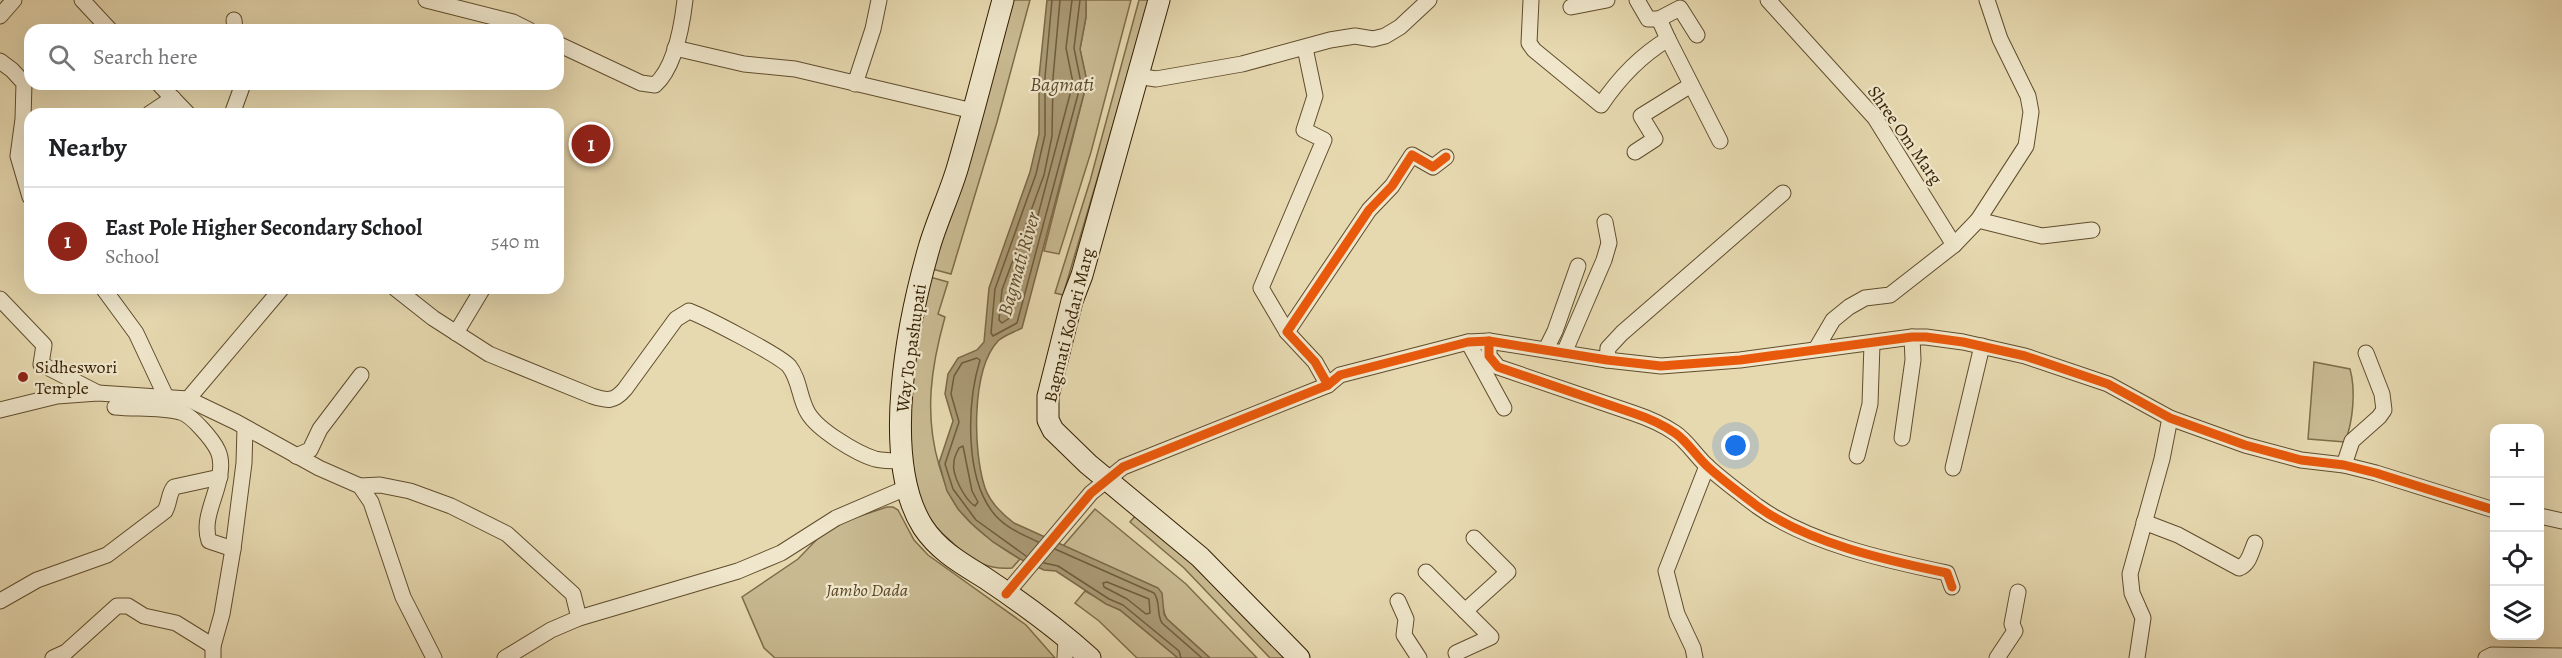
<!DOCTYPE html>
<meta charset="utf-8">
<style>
body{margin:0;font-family:Alegreya,serif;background:#f2f2f2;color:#202124}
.controls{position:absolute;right:18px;bottom:18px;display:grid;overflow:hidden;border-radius:12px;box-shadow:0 6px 24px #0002}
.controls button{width:54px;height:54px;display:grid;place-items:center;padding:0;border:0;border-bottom:2px solid #e0e0e0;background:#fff;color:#202124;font:30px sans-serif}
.you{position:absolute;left:1736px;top:446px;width:21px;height:21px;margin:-15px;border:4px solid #fff;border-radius:50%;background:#1a73e8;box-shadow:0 0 0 9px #1a73e833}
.badge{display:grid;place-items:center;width:39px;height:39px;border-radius:50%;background:#8f2418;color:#fff;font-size:20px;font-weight:700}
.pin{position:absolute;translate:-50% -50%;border:3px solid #fff;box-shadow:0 2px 6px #0006}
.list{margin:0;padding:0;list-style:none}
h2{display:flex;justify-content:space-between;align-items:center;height:78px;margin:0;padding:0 24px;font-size:26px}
h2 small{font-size:20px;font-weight:400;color:#757577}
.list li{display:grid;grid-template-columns:39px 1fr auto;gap:18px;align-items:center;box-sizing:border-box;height:108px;padding:0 24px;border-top:2px solid #e0e0e0}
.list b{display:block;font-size:22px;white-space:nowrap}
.list p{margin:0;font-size:20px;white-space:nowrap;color:#757577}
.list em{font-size:20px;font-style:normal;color:#757577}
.icon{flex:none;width:33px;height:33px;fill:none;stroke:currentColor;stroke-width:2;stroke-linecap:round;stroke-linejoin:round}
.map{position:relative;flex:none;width:2562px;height:658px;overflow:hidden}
.search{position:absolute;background:#fff;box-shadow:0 6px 24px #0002;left:24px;top:24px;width:540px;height:66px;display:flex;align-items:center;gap:15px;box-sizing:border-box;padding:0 21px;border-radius:18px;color:#757577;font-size:22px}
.panel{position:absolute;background:#fff;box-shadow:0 6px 24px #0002;left:24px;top:108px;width:540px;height:186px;border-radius:18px}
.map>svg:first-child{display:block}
</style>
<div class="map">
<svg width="2562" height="658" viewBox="0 0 2562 658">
<rect width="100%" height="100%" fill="#e6d8af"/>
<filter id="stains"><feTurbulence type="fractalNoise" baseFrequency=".00333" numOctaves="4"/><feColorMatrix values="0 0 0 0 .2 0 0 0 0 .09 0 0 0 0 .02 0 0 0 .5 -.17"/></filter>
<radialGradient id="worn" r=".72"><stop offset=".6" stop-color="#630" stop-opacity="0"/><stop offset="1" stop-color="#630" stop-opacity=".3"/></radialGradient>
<g fill="#c8b991" stroke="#7e6c48" stroke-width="1.5">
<polygon points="1012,0 1030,0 997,122 951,274 932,269"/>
<polygon points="1086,0 1131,0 1091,152 1059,254 1044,251 1087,82 1080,49 1086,17"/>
<polygon points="1139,0 1150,0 1063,295 1055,293 1090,181"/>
<path d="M930,277L948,282L938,314L945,317C931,367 924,414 939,465C944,481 949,497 960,511C976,531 998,546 1020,559L1012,568C988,570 972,561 955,545C945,536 934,528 927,515C893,452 917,345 930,277Z"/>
<path d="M2314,362L2350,369C2356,390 2353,422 2345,442L2308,439Z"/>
<polygon points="887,507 893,507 898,510 914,540 928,555 1026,625 1055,658 775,658 764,648 742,597 798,559 821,535 848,520"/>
<path d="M1095,509L1186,584L1257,658H1210L1167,619C1162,612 1163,599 1158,588L1063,546Z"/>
<polygon points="1136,515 1191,562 1285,658 1270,658 1184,568 1130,522"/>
<polygon points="1085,591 1120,610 1178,658 1137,658 1099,621 1075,603"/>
</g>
<path fill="#a99974" stroke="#7a6846" stroke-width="1.5" d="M1047,0H1086V17L1080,49L1087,82L1022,328C1015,332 1004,335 998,341C971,370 973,452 985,488C990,502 1002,514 1014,523L1158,588L1162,593L1164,614L1167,619L1210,658H1178L1120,610L1106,604L1056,571L1044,570L1020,559L993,542L972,524L958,509L947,491L939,463L953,421L945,394L948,374L958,358L977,350L984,342L989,288L1030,172L1039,134V77Z"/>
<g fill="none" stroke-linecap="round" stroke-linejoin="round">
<g stroke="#6e5c3a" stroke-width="1.5">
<polyline points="1052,0 1045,77 1045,135 1036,174 995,289 991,333 993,336 1017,323 1081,83 1074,48 1080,0"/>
<polyline points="1060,0 1053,78 1052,136 1044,175 1002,290 999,320 1002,323 1011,317 1073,83 1066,48 1072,0"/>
<path d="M963,446L972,491L978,502L975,506C965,500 951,474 954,462C954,457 957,452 959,448Z"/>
<path d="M1055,549L1154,593C1161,602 1156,613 1162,623L1202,658"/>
<path d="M1026,556L976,520L953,489L945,464L959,422L951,394L954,376L962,363L977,358L980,360C967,403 964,479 995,515C1006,528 1024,535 1038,542"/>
<polyline points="1044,563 1058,566 1109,599 1123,605 1179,651 1181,658"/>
<polygon points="1107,582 1149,599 1150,613 1146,614 1127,599 1104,587 1103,583"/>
</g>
<defs>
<g id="street">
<polyline points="82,0 110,30"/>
<polyline points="426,0 513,22 529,30"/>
<path d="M1531,0L1529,43L1534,50L1601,105C1619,78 1640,56 1668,39L1720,141"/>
<polyline points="1637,0 1648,19 1659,19"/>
<polyline points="1768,0 1875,118 1954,245"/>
<polyline points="1571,7 1607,0"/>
<polyline points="0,16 14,0"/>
<polyline points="234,20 235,30"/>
<polyline points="1668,39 1659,19 1680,8 1697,35"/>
<path d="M558,44L641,83L655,85C675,67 682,26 685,0"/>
<polyline points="675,48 744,64 795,69 973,111"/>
<polyline points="0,61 12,70 24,83 23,119 18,156 30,197"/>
<polyline points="1137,76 1156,79 1242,64 1330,40 1355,36 1373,39 1385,36 1400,27 1429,0"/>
<polyline points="159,84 188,114"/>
<polyline points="855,84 873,29 879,0"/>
<polyline points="149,114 173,98"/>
<polyline points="232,114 243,84"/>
<polyline points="1635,152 1655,139 1641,116 1691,85"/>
<polyline points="1978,220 2026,146 2031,112 2028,96 2000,39 1987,0"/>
<polyline points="103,288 136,333 167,399"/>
<path d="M395,288L433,318L489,354L592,396C607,401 614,402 625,389L676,319L689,311C705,317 779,355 789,366C800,380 799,398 808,413C818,430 856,453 875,459C884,461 893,461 902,461"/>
<polyline points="0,299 44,345 41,364 96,392"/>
<polyline points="1287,332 1261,288 1324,140 1304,130 1315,96 1305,48"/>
<polyline points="456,333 483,288"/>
<polyline points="1489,341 1607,360 1661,366 1740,360 1912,337 1926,337 1963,342 2025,356 2108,384 2170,418 2245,445 2301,460 2344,465 2376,473 2494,510"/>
<polyline points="1468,342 1504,408"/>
<polyline points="1546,349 1555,331 1578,266"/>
<polyline points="1816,349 1833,320 1849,307 1865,298 1890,295 1954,245 1978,220 2042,236 2092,230"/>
<polyline points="1564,353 1604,260 1609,243 1605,222"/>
<polyline points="1607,360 1608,348 1622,333 1783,193"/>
<polyline points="1328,385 1315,362 1287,332 1369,210 1392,186 1412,155 1433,167 1446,157"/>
<polyline points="188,399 282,288"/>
<path d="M115,407C136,409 159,407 180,412C191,414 213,440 218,451C223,462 220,477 217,487C212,505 203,523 209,541L233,549"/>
<polyline points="0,410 57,396 98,393 188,399 236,422 319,468 360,486 371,502 403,597 434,658"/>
<polyline points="1902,438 1913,360 1912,337"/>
<polyline points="296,456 310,450 320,429 361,375"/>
<polyline points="1857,456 1870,404 1872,344"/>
<polyline points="2344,465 2352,441 2379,417 2384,410 2382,394 2366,353"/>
<polyline points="1953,468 1982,346"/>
<polyline points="360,486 380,485 410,491 451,506 507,534 573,594 579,618"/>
<polyline points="2540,516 2562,521"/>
<path d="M2144,522L2178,535L2239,568C2249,565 2251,552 2255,543"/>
<polyline points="1426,572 1491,637 1456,653"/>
<path d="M1006,594L1091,493L1123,467L1328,385L1340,375L1468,342L1489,341V356L1498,367L1633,413C1648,418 1662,424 1675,433C1687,441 1696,456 1707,466C1722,480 1740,493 1757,506C1808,543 1885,560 1947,573L1952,587"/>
<path d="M0,601L37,580L107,555L165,511C170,502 168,495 174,487L220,477"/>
<polyline points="1398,601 1406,619 1404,635 1419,658"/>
<polyline points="1465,611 1508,572 1474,538"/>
<polyline points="53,658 66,652 117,606 128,606 144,616 176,623 213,646"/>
<polyline points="213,658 213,646 222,614 233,549 244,463 245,428"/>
<polyline points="505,658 551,630 579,618 738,571 781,553 836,518 906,488"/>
<polyline points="1065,658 1066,639"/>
<polyline points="1695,658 1693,648 1677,614 1666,571 1707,466"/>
<polyline points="1997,658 2015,631 2012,624 2018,592"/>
<polyline points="2137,658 2143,618 2132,593 2130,574 2162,459 2170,418"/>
<polyline points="2486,658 2492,655 2562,656"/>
</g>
<g id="secondary">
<path d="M1003,0C988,55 974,111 958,166C950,194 937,220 929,248C908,321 880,459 923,527C939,551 961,563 985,578C1021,602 1058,629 1090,658"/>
<polyline points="1159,0 1082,275 1072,301 1048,396 1048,420 1053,430 1088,464 1200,557 1299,658"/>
</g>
</defs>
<use href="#street" stroke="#604d2c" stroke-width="17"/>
<use href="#secondary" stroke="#341f00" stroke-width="23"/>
<use href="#street" stroke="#efe6cb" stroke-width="15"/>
<use href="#secondary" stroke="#efe6cb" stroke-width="21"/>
<defs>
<g id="cycleway">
<polyline points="1489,341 1607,360 1661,366 1740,360 1912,337 1926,337 1963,342 2025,356 2108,384 2170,418 2245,445 2301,460 2344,465 2376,473 2494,510"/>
<polyline points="1328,385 1315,362 1287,332 1369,210 1392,186 1412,155 1433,167 1446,157"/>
<path d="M1006,594L1091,493L1123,467L1328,385L1340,375L1468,342L1489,341V356L1498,367L1633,413C1648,418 1662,424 1675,433C1687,441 1696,456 1707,466C1722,480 1740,493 1757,506C1808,543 1885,560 1947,573L1952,587"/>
</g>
</defs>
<use href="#cycleway" stroke="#efe6cb" stroke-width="13"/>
<use href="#cycleway" stroke="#e8590c" stroke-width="9"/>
</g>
<circle fill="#8f2418" stroke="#efe6cb" stroke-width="2" cx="23" cy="377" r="6"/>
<g text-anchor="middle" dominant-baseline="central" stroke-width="4.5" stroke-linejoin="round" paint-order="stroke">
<g font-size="18" fill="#341f00" stroke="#efe6cb">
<text transform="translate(1905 135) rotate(55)">Shree Om Marg</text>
<text transform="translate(1069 325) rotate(-76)">Bagmati Kodari Marg</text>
<text transform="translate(911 348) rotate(-82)">Way To pashupati</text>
</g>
<g font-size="18" fill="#341f00" stroke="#efe6cb" text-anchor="start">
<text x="35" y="367">Sidheswori<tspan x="35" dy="21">Temple</tspan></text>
</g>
<g font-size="18" font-style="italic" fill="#594624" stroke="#efe6cb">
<text x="867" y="590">Jambo Dada</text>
</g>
<g font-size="20" font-style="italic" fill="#5d4a29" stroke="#efe6cb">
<text x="1062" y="84">Bagmati</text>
<text transform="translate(1019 264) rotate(-74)">Bagmati River</text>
</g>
</g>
<rect width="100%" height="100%" filter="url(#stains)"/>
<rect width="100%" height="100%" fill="url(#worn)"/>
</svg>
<div class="controls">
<button>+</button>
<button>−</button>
<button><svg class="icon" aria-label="locate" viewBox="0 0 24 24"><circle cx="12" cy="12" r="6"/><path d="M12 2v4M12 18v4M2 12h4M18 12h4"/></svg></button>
<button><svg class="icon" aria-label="layers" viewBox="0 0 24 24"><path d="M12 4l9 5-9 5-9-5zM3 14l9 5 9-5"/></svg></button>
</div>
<div class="you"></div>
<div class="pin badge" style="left:591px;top:144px">1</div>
<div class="search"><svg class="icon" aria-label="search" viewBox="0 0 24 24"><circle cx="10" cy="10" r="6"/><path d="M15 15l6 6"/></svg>Search here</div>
<section class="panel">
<h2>Nearby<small></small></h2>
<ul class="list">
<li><span class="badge">1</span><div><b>East Pole Higher Secondary School</b><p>School</p></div><em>540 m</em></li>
</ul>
</section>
</div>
